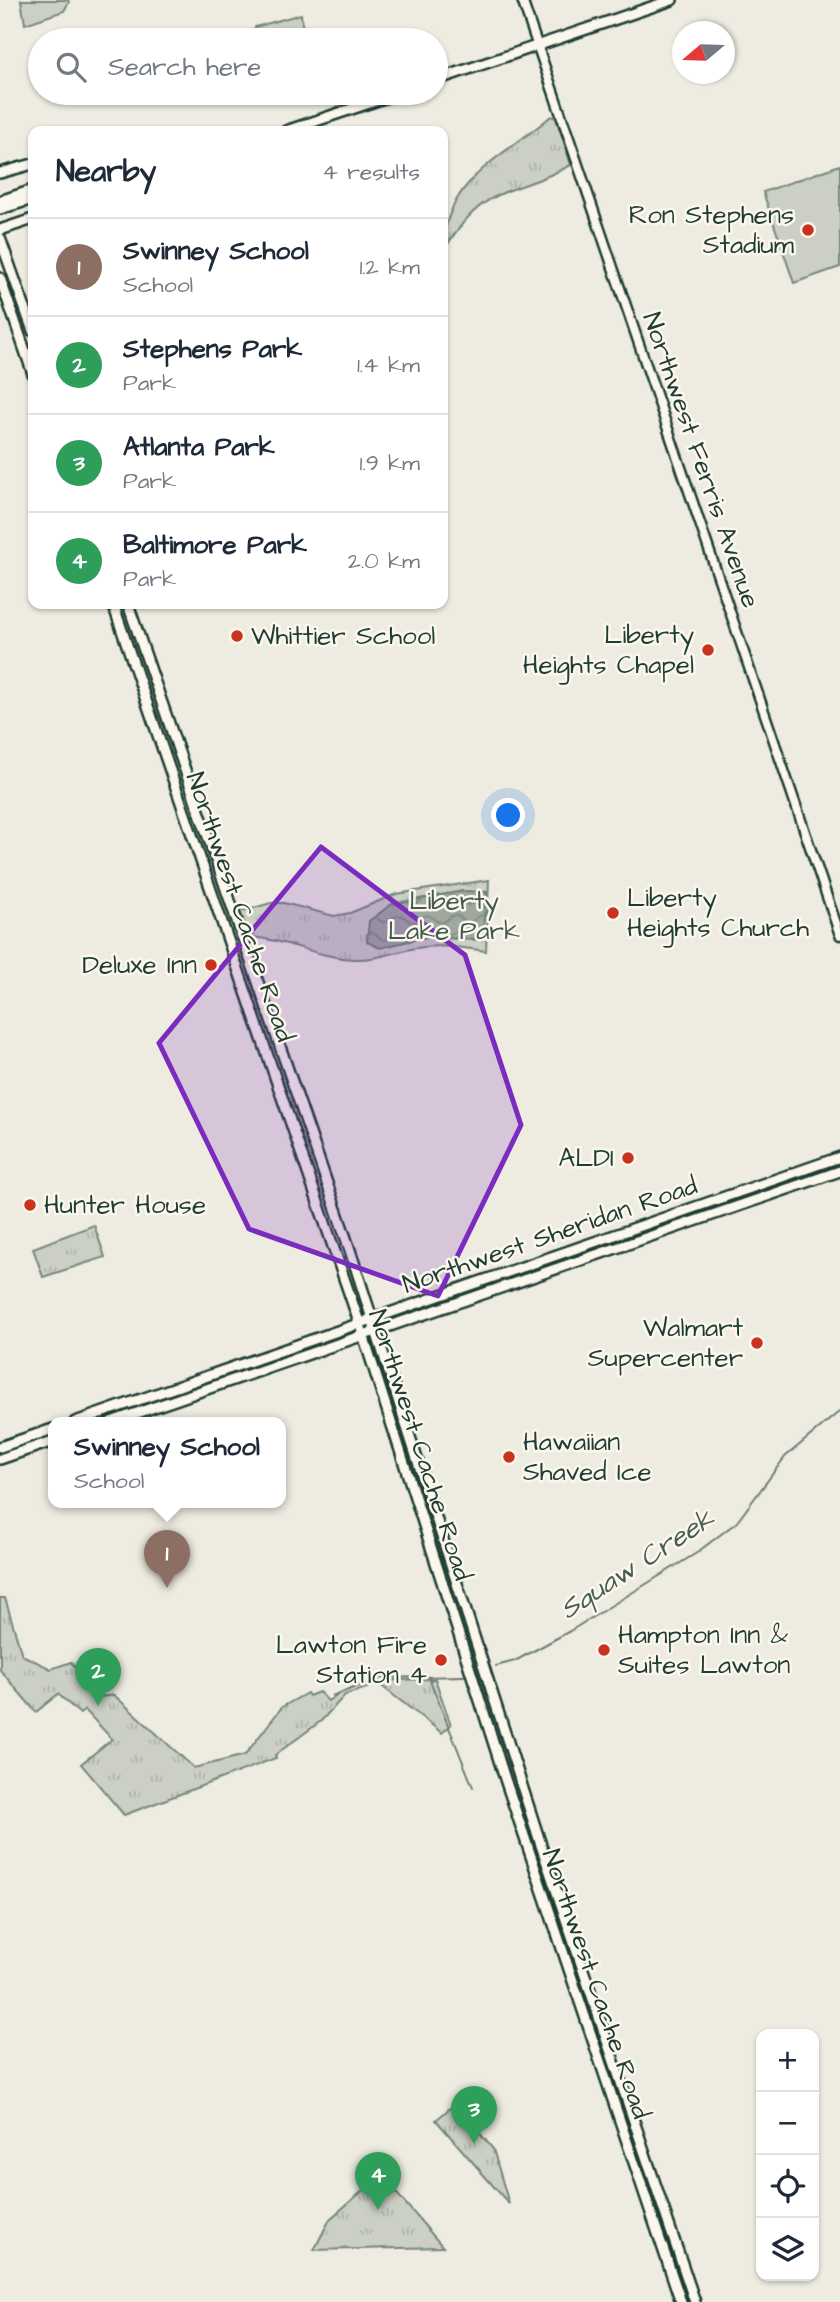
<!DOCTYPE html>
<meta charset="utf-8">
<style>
body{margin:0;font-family:"Architects Daughter",sans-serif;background:#f2f2f3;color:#1f2937}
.controls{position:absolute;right:21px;bottom:21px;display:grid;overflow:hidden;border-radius:14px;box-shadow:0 2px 5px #0004}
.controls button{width:63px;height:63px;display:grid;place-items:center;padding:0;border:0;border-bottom:2px solid #e0e1e3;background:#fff;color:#1f2937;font:35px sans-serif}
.compass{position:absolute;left:672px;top:21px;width:63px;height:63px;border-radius:50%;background:#fff;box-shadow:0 2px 5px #0004;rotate:251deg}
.you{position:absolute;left:509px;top:816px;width:24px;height:24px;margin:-18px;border:5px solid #fff;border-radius:50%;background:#1a73e8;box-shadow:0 0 0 10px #1a73e833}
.badge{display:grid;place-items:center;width:46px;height:46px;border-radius:50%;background:#db2777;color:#fff;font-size:23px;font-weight:700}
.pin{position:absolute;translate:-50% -58px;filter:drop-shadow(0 2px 4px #0008)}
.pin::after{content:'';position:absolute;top:37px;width:24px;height:21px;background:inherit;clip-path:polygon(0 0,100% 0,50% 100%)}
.popup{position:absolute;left:48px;top:1417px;width:238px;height:91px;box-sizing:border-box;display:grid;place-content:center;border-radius:14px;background:#fff;filter:drop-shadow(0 2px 5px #0005);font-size:23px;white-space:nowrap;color:#747a83}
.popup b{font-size:26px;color:#1f2937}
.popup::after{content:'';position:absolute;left:50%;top:100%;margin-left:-14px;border:14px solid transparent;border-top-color:#fff}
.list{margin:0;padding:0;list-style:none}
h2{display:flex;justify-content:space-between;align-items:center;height:91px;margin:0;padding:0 28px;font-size:30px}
h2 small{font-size:23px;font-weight:400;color:#747a83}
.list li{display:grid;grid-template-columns:46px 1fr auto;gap:21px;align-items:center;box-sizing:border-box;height:98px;padding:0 28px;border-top:2px solid #e0e1e3}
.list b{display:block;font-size:26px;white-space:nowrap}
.list p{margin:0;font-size:23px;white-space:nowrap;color:#747a83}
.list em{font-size:23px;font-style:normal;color:#747a83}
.icon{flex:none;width:38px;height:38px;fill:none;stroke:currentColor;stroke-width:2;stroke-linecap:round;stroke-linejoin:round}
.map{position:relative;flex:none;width:840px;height:2302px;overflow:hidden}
.search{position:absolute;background:#fff;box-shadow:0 2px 5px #0004;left:28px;top:28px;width:420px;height:77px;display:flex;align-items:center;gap:18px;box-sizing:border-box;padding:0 24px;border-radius:38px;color:#747a83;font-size:26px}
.panel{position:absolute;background:#fff;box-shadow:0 2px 5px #0004;left:28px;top:126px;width:420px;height:483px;border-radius:14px}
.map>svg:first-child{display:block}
</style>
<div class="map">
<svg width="840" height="2302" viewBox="0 0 840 2302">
<defs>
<pattern id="grass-tufts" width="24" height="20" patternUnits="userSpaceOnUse" patternTransform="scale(1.75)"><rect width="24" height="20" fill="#cbcfc4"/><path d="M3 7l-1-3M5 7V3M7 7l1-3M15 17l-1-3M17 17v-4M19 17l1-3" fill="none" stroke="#aeb3a9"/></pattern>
<pattern id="water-waves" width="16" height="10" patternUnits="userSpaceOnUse" patternTransform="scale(1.75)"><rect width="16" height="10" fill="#9fa89f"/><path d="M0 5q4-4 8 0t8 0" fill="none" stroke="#818a82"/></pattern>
</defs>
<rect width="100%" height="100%" fill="#eeece1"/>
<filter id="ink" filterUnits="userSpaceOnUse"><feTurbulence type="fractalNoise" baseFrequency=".0143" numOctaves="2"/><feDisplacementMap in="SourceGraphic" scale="14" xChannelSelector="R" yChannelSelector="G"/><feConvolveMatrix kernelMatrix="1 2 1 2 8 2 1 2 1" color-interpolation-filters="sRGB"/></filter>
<g filter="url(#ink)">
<g fill="url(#grass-tufts)" stroke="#75867c" stroke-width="2">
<path d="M551,116L556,118L571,165C510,198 485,181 443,252C443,179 504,157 551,116Z"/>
<path d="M489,880L486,951C462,948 439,944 416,948C394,952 376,960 353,959C315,957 287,939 248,937L239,912L271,903H284L334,916L350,913L396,894Z"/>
<polygon points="94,1225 105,1257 43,1277 33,1248"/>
<path d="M0,1598H5L22,1655L51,1669L71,1662L100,1697L114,1695L194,1768L245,1755L282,1707L307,1693L309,1696L319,1692L328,1701C358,1677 399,1680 435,1679L451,1725L442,1733L379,1684L345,1695L321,1721L275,1755L276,1758L124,1815L81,1764L112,1739L85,1710L80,1714L58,1694L36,1712L0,1670Z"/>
<polygon points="460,2094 462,2112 493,2149 509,2204 436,2120 457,2102"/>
<polygon points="381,2175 443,2247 314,2250 330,2219"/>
</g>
<g fill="#cbcfc4" stroke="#75867c" stroke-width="2">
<polygon points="21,0 68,0 69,2 64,11 25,24"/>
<polygon points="301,14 304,40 258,40 253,32 255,27"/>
<polygon points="840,165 840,267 794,283 763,192"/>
</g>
<polygon fill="url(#water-waves)" stroke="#6c7d74" stroke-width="2" points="463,891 487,892 482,940 426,937 380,948 367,942 369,921 392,904"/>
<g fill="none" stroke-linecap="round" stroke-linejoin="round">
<g stroke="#6c7d74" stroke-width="2">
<polyline points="496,1666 515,1661 570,1631 695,1554 737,1522 785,1457 840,1411"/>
<polyline points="429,1678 473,1787"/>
<polyline points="332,1696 379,1678 464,1676"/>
</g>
<defs>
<polyline id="secondary" points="522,0 840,935"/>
<g id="primary">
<polyline points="436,80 672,0"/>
<polyline points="286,131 399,93"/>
<polyline points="0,173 33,164"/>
<polyline points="0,201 33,190"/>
<polyline points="0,209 33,199"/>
<polyline points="0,230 33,219"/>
<polyline points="0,238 33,331"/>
<polyline points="0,278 33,374"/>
<polyline points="113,604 359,1322 506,1782 681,2302"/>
<polyline points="128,604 350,1250 541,1845 695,2302"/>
<polyline points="75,1422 840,1157"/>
<polyline points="111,1422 840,1171"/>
<polyline points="0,1447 53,1429"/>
<polyline points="0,1459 53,1441"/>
</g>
</defs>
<use href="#secondary" stroke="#1f3d34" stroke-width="13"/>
<use href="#primary" stroke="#1f3d34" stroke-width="14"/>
<use href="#secondary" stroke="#fbf7ec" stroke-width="8"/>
<use href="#primary" stroke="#fbf7ec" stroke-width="9"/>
</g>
</g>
<path fill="#7b2cbf" fill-opacity="0.2" stroke="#7b2cbf" stroke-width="5" stroke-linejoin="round" d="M321,847L465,955L521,1125L438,1296L249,1229L159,1043Z"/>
<g fill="#c8321e" stroke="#fbf7ec" stroke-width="2.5">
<circle cx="808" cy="230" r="7"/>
<circle cx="237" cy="636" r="7"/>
<circle cx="708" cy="650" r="7"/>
<circle cx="613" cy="913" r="7"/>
<circle cx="211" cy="965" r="7"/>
<circle cx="628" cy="1158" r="7"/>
<circle cx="30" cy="1205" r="7"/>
<circle cx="757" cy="1343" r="7"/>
<circle cx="509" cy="1457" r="7"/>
<circle cx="604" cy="1650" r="7"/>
<circle cx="441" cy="1660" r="7"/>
</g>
<g text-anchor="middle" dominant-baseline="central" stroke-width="5" stroke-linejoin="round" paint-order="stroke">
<g font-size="26" fill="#1f3d34" stroke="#fbf7ec" text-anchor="end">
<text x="794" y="215">Ron Stephens<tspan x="794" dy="30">Stadium</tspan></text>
<text x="694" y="635">Liberty<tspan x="694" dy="30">Heights Chapel</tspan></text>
<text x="251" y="636" text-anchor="start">Whittier School</text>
<text x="627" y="898" text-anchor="start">Liberty<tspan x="627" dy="30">Heights Church</tspan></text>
<text x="197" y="965">Deluxe Inn</text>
<text x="614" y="1158">ALDI</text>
<text x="44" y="1205" text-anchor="start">Hunter House</text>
<text x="743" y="1328">Walmart<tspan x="743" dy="30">Supercenter</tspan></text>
<text x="523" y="1442" text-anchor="start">Hawaiian<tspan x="523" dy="30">Shaved Ice</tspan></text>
<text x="618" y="1635" text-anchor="start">Hampton Inn &amp;<tspan x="618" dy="30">Suites Lawton</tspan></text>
<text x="427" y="1645">Lawton Fire<tspan x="427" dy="30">Station 4</tspan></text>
</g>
<g font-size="26" fill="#1f3d34" stroke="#fbf7ec">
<text transform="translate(701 460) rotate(71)">Northwest Ferris Avenue</text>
<text transform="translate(240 907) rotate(71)">Northwest Cache Road</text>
<text transform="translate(550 1235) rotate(-19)">Northwest Sheridan Road</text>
<text transform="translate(420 1445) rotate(72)">Northwest Cache Road</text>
<text transform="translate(596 1984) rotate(71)">Northwest Cache Road</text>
</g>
<g font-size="26" fill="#415a51" stroke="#fbf7ec">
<text x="454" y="901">Liberty<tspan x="454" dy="30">Lake Park</tspan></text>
</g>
<g font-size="28" font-style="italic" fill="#455d54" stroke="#fbf7ec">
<text transform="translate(637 1564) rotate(-33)">Squaw Creek</text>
</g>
</g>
</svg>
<div class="controls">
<button>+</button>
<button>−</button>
<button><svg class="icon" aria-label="locate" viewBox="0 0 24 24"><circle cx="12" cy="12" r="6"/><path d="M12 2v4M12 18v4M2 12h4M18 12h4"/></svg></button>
<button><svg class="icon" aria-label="layers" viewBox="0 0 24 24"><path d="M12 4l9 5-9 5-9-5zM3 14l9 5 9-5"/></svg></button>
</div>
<svg class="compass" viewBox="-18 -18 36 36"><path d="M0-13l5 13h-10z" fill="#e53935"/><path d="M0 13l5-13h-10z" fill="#747a83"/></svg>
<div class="you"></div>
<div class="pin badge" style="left:167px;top:1588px;background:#8d6e63">1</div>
<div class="popup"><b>Swinney School</b>School</div>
<div class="pin badge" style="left:98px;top:1706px;background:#2e9e5b">2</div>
<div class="pin badge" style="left:474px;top:2144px;background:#2e9e5b">3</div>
<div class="pin badge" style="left:378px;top:2210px;background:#2e9e5b">4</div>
<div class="search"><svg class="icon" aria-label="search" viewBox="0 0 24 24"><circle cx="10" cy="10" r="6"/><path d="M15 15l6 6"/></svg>Search here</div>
<section class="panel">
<h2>Nearby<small>4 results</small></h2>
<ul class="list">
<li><span class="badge" style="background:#8d6e63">1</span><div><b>Swinney School</b><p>School</p></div><em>1.2 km</em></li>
<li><span class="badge" style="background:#2e9e5b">2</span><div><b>Stephens Park</b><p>Park</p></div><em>1.4 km</em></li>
<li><span class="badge" style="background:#2e9e5b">3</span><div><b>Atlanta Park</b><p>Park</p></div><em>1.9 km</em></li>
<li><span class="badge" style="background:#2e9e5b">4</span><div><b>Baltimore Park</b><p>Park</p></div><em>2.0 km</em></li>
</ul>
</section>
</div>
